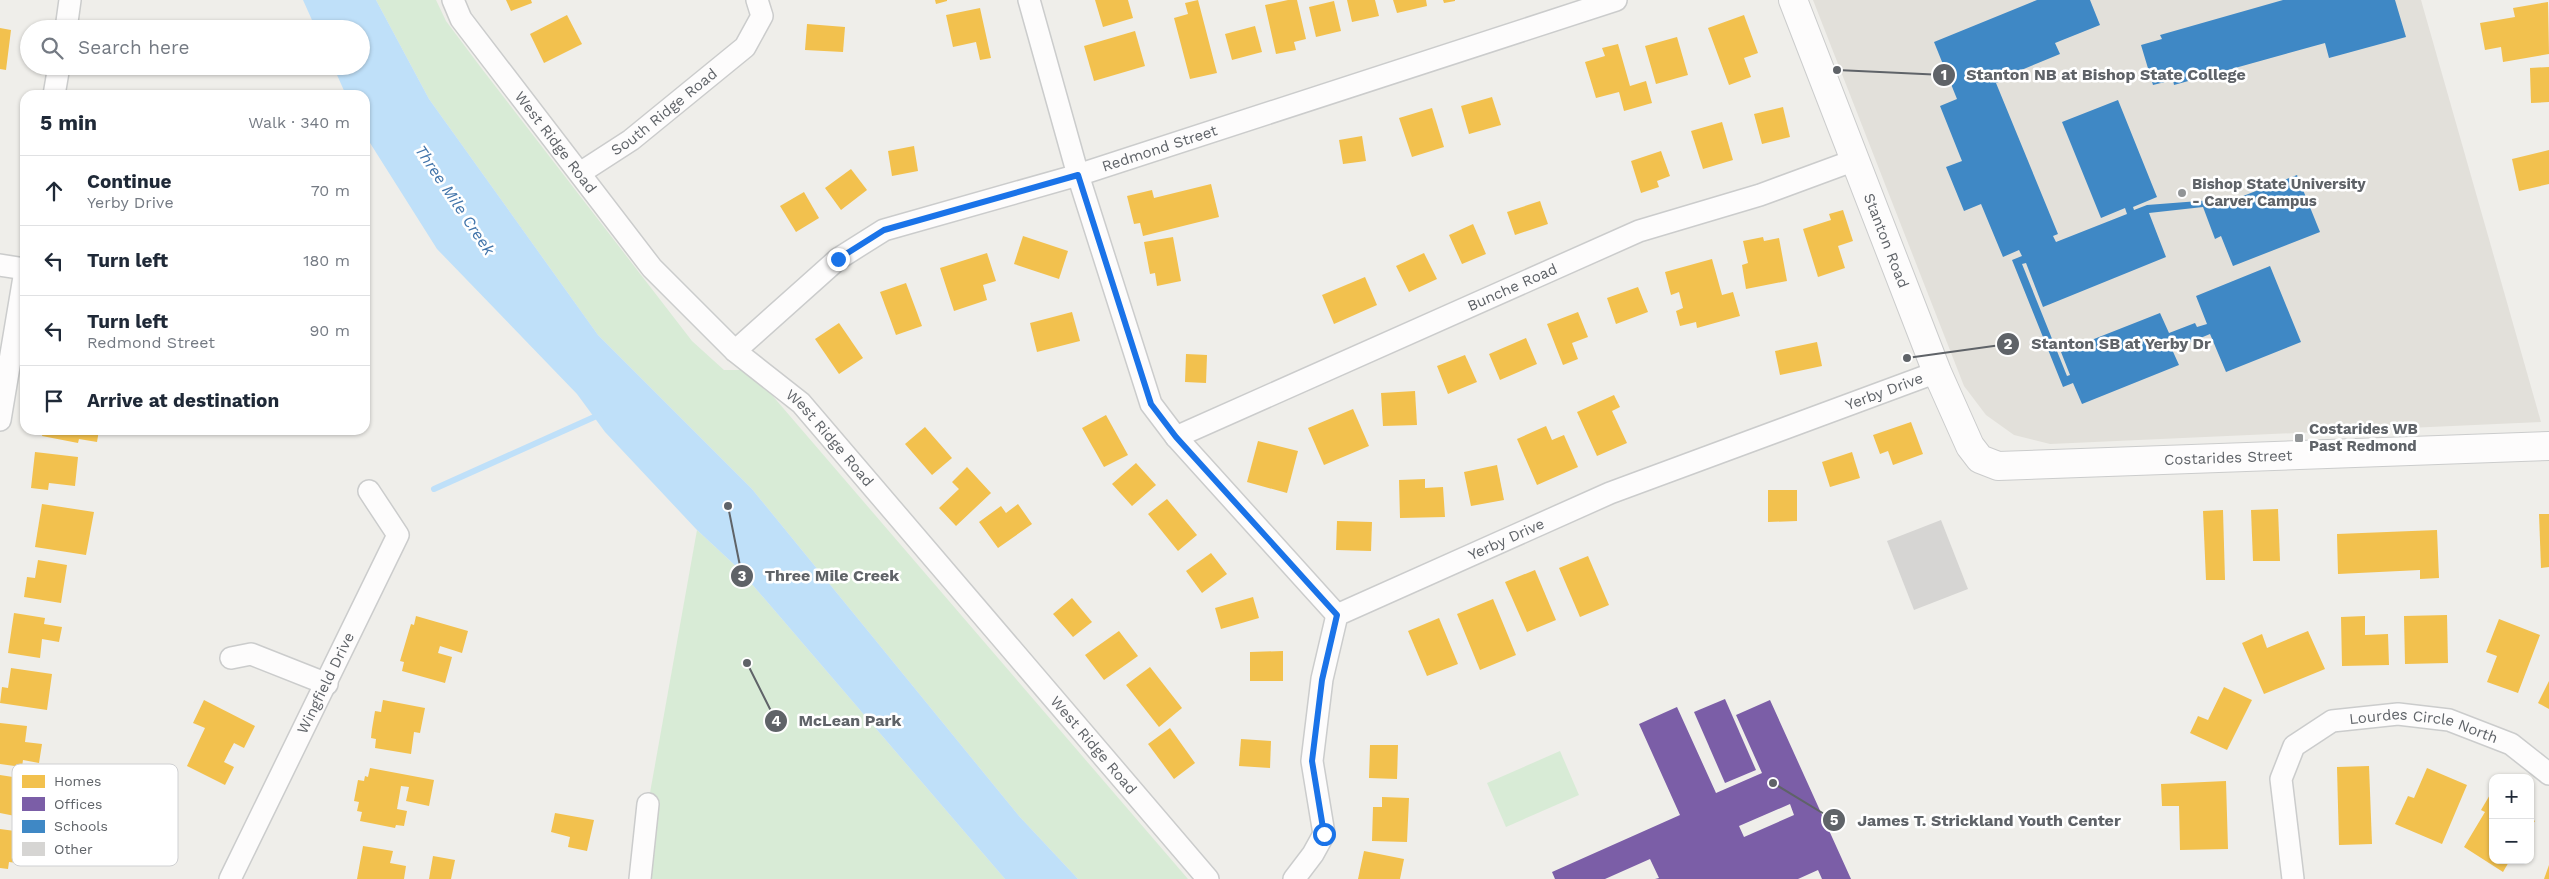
<!DOCTYPE html>
<meta charset="utf-8">
<style>
body{margin:0;font-family:"Work Sans",sans-serif;background:#f6f6f7;color:#1f2937}
.controls{position:absolute;right:15px;bottom:15px;display:grid;overflow:hidden;border-radius:10px;box-shadow:0 1px 4px #0004}
.controls button{width:45px;height:45px;display:grid;place-items:center;padding:0;border:0;border-bottom:1px solid #e0e1e3;background:#fff;color:#1f2937;font:25px sans-serif}
.stop{position:absolute;width:15px;height:15px;margin:-11px;border:4px solid #1a73e8;border-radius:50%;background:#fff}
.stop.end{background:#1a73e8;border-color:#fff;box-shadow:0 1px 5px #0008}
.list{margin:0;padding:0;list-style:none}
h2{display:flex;justify-content:space-between;align-items:center;height:65px;margin:0;padding:0 20px;font-size:21px}
h2 small{font-size:16px;font-weight:400;color:#747a83}
.list li{display:grid;grid-template-columns:32px 1fr auto;gap:15px;align-items:center;box-sizing:border-box;height:70px;padding:0 20px;border-top:1px solid #e0e1e3}
.list b{display:block;font-size:19px;white-space:nowrap}
.list p{margin:0;font-size:16px;white-space:nowrap;color:#747a83}
.list em{font-size:16px;font-style:normal;color:#747a83}
.icon{flex:none;width:28px;height:28px;fill:none;stroke:currentColor;stroke-width:2;stroke-linecap:round;stroke-linejoin:round}
.map{position:relative;flex:none;width:2549px;height:879px;overflow:hidden}
.search{position:absolute;background:#fff;box-shadow:0 1px 4px #0004;left:20px;top:20px;width:350px;height:55px;display:flex;align-items:center;gap:12px;box-sizing:border-box;padding:0 18px;border-radius:28px;color:#747a83;font-size:19px}
.panel{position:absolute;background:#fff;box-shadow:0 1px 4px #0004;left:20px;top:90px;width:350px;height:345px;border-radius:15px}
.map>svg:first-child{display:block}
</style>
<div class="map">
<svg width="2549" height="879" viewBox="0 0 2549 879">
<rect width="100%" height="100%" fill="#efeeea"/>
<polygon fill="#e2e0da" points="1813,0 2421,0 2541,422 2050,444 2014,435 1986,415 1964,386"/>
<g fill="#d8ebd6">
<polygon points="376,0 436,0 446,21 482,69 692,341 724,370 749,370 765,387 1188,879 1078,879 1019,816 752,489 598,335 429,99"/>
<polygon points="697,530 739,569 1005,879 640,879 648,804"/>
<polygon points="1560,751 1579,795 1506,827 1487,783"/>
</g>
<polygon fill="#bfe0f9" points="303,0 376,0 429,99 598,335 752,489 1019,816 1078,879 1005,879 739,569 697,530 605,432 577,394 437,249 365,135 365,95 346,95 333,66 361,66 361,29 316,29"/>
<g fill="#f2c14e">
<polygon points="506,0 531,0 532,3 511,11"/>
<polygon points="935,0 947,0 947,1 936,4"/>
<polygon points="1095,0 1128,0 1133,18 1103,27"/>
<polygon points="1198,0 1217,73 1190,79 1174,18 1188,14 1185,3"/>
<polygon points="1288,0 1297,0 1306,39 1294,42 1296,50 1276,54 1265,5"/>
<polygon points="1347,0 1375,0 1379,16 1352,22"/>
<polygon points="1393,0 1426,0 1427,6 1397,13"/>
<polygon points="1443,0 1455,0 1455,1 1444,3"/>
<polygon points="1334,1 1341,31 1316,37 1309,7"/>
<polygon points="2548,2 2549,54 2503,62 2501,47 2485,50 2480,23 2515,17 2513,8"/>
<polygon points="980,8 991,58 980,60 976,42 953,47 946,15"/>
<polygon points="567,15 582,44 544,63 530,34"/>
<polygon points="1744,15 1758,53 1744,58 1751,77 1729,85 1708,28"/>
<polygon points="120,23 152,28 152,29 119,29"/>
<polygon points="807,24 845,27 843,52 805,50"/>
<polygon points="1255,26 1262,52 1232,60 1225,34"/>
<polygon points="0,28 11,30 6,70 0,69"/>
<polygon points="1135,31 1145,66 1094,81 1084,46"/>
<polygon points="1677,37 1688,75 1656,84 1645,46"/>
<polygon points="1618,44 1630,86 1646,81 1652,103 1624,111 1619,92 1596,98 1585,62 1605,56 1602,48"/>
<polygon points="2549,67 2549,102 2531,103 2530,68"/>
<polygon points="1492,97 1501,125 1469,134 1461,106"/>
<polygon points="1783,107 1790,137 1762,144 1754,114"/>
<polygon points="1432,108 1444,147 1412,157 1399,118"/>
<polygon points="1722,122 1733,160 1703,169 1691,131"/>
<polygon points="1362,136 1366,161 1343,164 1339,140"/>
<polygon points="914,146 918,171 892,176 888,151"/>
<polygon points="2549,150 2549,184 2519,191 2512,159"/>
<polygon points="1661,151 1670,176 1657,181 1659,187 1641,193 1631,161"/>
<polygon points="851,169 867,190 841,210 825,188"/>
<polygon points="1211,184 1219,217 1143,236 1140,223 1134,224 1127,196 1152,190 1154,198"/>
<polygon points="804,192 819,218 796,232 780,206"/>
<polygon points="1540,201 1548,224 1515,235 1507,212"/>
<polygon points="1843,210 1853,241 1838,246 1845,268 1818,277 1803,229 1831,220 1829,214"/>
<polygon points="1473,224 1486,254 1462,264 1449,235"/>
<polygon points="1023,236 1068,251 1059,279 1014,264"/>
<polygon points="1173,237 1181,281 1157,286 1155,273 1150,274 1144,242"/>
<polygon points="1763,237 1764,241 1779,238 1787,281 1746,289 1742,265 1748,263 1743,241"/>
<polygon points="987,253 996,281 983,285 987,300 954,311 940,268"/>
<polygon points="1424,253 1437,279 1409,292 1396,266"/>
<polygon points="1712,259 1722,295 1733,292 1740,316 1697,328 1696,322 1680,326 1676,311 1683,308 1679,292 1671,295 1665,272"/>
<polygon points="1365,277 1377,305 1334,324 1322,295"/>
<polygon points="906,283 922,326 896,335 880,292"/>
<polygon points="1638,287 1648,312 1616,324 1607,298"/>
<polygon points="1072,312 1080,341 1037,352 1030,323"/>
<polygon points="1578,312 1588,337 1572,343 1578,359 1563,365 1547,324"/>
<polygon points="839,323 863,358 839,374 815,339"/>
<polygon points="1526,338 1537,364 1500,380 1489,354"/>
<polygon points="1817,342 1822,366 1780,375 1775,351"/>
<polygon points="1186,354 1207,355 1206,383 1185,382"/>
<polygon points="1465,355 1477,382 1448,394 1437,366"/>
<polygon points="1415,391 1417,425 1383,426 1381,393"/>
<polygon points="1614,395 1620,407 1612,411 1627,443 1597,456 1577,412"/>
<polygon points="1353,409 1369,446 1324,465 1308,428"/>
<polygon points="1106,415 1128,455 1104,467 1082,428"/>
<polygon points="1911,422 1923,454 1893,465 1888,451 1880,454 1873,435"/>
<polygon points="1546,426 1552,440 1564,435 1578,467 1537,485 1517,439"/>
<polygon points="925,427 952,458 932,475 905,444"/>
<polygon points="43,430 99,430 97,442 79,439 78,443 42,436"/>
<polygon points="1258,441 1298,451 1287,493 1247,482"/>
<polygon points="35,452 78,457 75,486 49,483 48,490 31,488"/>
<polygon points="1852,452 1860,478 1830,487 1822,462"/>
<polygon points="1136,463 1156,485 1132,506 1112,484"/>
<polygon points="1497,465 1504,500 1471,506 1464,472"/>
<polygon points="967,467 991,493 956,526 939,508 959,489 952,482"/>
<polygon points="1425,479 1425,488 1443,487 1445,517 1400,518 1399,480"/>
<polygon points="1768,490 1797,490 1797,521 1768,522"/>
<polygon points="1167,499 1197,535 1178,551 1148,514"/>
<polygon points="42,504 94,512 86,555 35,547"/>
<polygon points="1018,504 1032,524 998,548 979,522 1001,506 1006,513"/>
<polygon points="2278,509 2280,561 2253,561 2251,510"/>
<polygon points="2223,510 2225,580 2206,580 2203,511"/>
<polygon points="2539,514 2549,514 2549,567 2541,568"/>
<polygon points="1337,521 1372,522 1371,551 1336,550"/>
<polygon points="2437,530 2439,578 2420,579 2420,570 2338,574 2337,534"/>
<polygon points="1211,553 1227,574 1202,593 1186,571"/>
<polygon points="1588,556 1609,605 1580,617 1559,568"/>
<polygon points="38,560 67,565 61,603 24,597 27,577 35,578"/>
<polygon points="1535,570 1556,620 1527,632 1505,582"/>
<polygon points="1253,597 1259,618 1221,629 1215,608"/>
<polygon points="1072,598 1092,622 1073,637 1053,614"/>
<polygon points="1493,599 1516,655 1480,670 1457,614"/>
<polygon points="14,613 45,618 44,624 62,627 59,642 42,639 40,658 8,653"/>
<polygon points="2447,615 2448,663 2405,664 2404,616"/>
<polygon points="416,616 468,631 462,653 440,646 438,653 452,657 445,683 402,671 404,662 400,661 411,624 414,625"/>
<polygon points="2365,616 2365,635 2388,634 2389,665 2342,666 2341,617"/>
<polygon points="1439,618 1458,664 1427,676 1408,631"/>
<polygon points="2499,619 2540,635 2518,693 2487,682 2497,656 2486,652"/>
<polygon points="1119,631 1138,656 1104,680 1085,655"/>
<polygon points="2308,631 2325,669 2264,694 2242,643 2262,634 2267,648"/>
<polygon points="1283,651 1283,681 1250,681 1250,652"/>
<polygon points="1150,667 1182,708 1159,727 1126,685"/>
<polygon points="11,668 52,674 47,710 0,703 2,687 8,688"/>
<polygon points="2549,681 2549,709 2538,703"/>
<polygon points="2224,687 2252,700 2227,750 2190,733 2198,716 2208,720"/>
<polygon points="204,700 255,726 244,748 234,743 229,752 224,762 234,767 225,785 187,766 205,728 193,723"/>
<polygon points="383,700 425,708 420,733 414,732 411,754 375,748 376,739 371,738 372,729 375,711 381,712"/>
<polygon points="0,723 27,726 25,742 42,744 39,763 23,760 22,767 0,764"/>
<polygon points="1170,728 1195,763 1174,779 1148,744"/>
<polygon points="1241,739 1271,741 1270,768 1239,766"/>
<polygon points="1370,745 1398,745 1397,779 1369,778"/>
<polygon points="2369,766 2372,844 2339,845 2337,767"/>
<polygon points="370,768 434,780 429,806 406,801 409,787 401,786 397,809 407,811 404,826 396,825 395,828 360,821 362,812 357,811 359,802 354,801 358,780 364,781 365,776 368,777"/>
<polygon points="2427,768 2467,785 2442,844 2395,824 2408,796 2414,798"/>
<polygon points="0,775 26,779 24,798 18,797 15,816 0,813"/>
<polygon points="2226,781 2228,849 2180,850 2179,806 2162,806 2161,784"/>
<polygon points="2491,793 2493,860 2510,860 2503,872 2464,847 2485,812 2481,810"/>
<polygon points="1382,797 1409,798 1407,842 1372,841 1373,807 1382,807"/>
<polygon points="555,813 594,820 587,851 568,847 570,837 551,832"/>
<polygon points="2530,818 2535,821 2530,828"/>
<polygon points="0,829 30,833 26,864 9,862 8,869 0,868"/>
<polygon points="363,846 393,851 390,863 406,866 404,879 357,879"/>
<polygon points="1364,851 1404,859 1400,879 1358,879"/>
<polygon points="433,856 455,860 451,879 429,879"/>
<polygon points="2549,865 2549,879 2544,879"/>
</g>
<g fill="#7b5ea7" fill-rule="evenodd">
<polygon points="1725,699 1756,770 1725,783 1694,712"/>
<path d="M1770,700L1851,879H1822L1818,870L1798,879H1655L1659,878L1650,859L1605,879H1555L1552,872L1680,815L1639,724L1677,707L1716,793L1762,773L1736,715ZM1790,804L1794,815L1744,837L1739,826Z"/>
</g>
<g fill="#3f88c5">
<polygon points="2037,0 2090,0 2100,25 2055,43 2060,54 2019,71 2020,74 1996,83 2058,234 2053,236 2056,242 2127,214 2125,208 2101,218 2062,122 2118,100 2157,197 2133,207 2134,210 2147,205 2238,198 2297,175 2320,232 2233,266 2221,236 2215,239 2203,207 2149,213 2166,257 2043,307 2026,263 2022,264 2067,376 2070,375 2061,352 2160,313 2169,333 2195,323 2197,327 2207,324 2196,296 2270,266 2301,342 2226,372 2210,334 2186,344 2184,339 2170,345 2179,365 2082,404 2073,383 2063,387 2012,260 2022,256 2019,250 2003,257 1981,204 1964,211 1946,167 1962,161 1940,106 1957,99 1934,42"/>
<polygon points="2283,0 2395,0 2406,37 2329,58 2325,43 2174,85 2173,80 2153,85 2141,45 2162,39 2160,35"/>
</g>
<g fill="none" stroke-linecap="round" stroke-linejoin="round">
<polyline stroke="#bfe0f9" stroke-width="6" points="434,489 601,414"/>
</g>
<polygon fill="#d6d5d3" points="1941,520 1968,589 1914,610 1887,541"/>
<g fill="none" stroke-linecap="round" stroke-linejoin="round">
<defs>
<g id="minor">
<path id="s1" d="M453,0L461,19L652,268L735,351L801,403L1208,879"/>
<polyline points="1029,0 1078,175 1151,404 1176,437 1337,615"/>
<polyline points="66,29 70,0"/>
<polyline points="54,95 59,66"/>
<path id="s2" d="M580,173L631,140L745,47L762,16L757,0"/>
<polyline points="0,265 25,269"/>
<path id="s3" d="M735,351L838,259L884,230L1078,175L1616,0"/>
<polyline points="0,420 25,271"/>
<path id="s4" d="M1176,437L1639,231L1760,195L1855,160"/>
<polyline points="231,658 251,654 327,684"/>
<path id="s5" d="M230,879L398,535L369,491"/>
<polyline points="640,879 648,804"/>
<path id="s6" d="M1294,879L1313,854L1324,834L1312,761L1322,679L1337,615L1610,493L1937,372"/>
<path id="s7" d="M2293,879L2281,779L2294,746L2332,721L2398,714L2449,720L2511,744L2549,774"/>
</g>
<g id="tertiary">
<path id="s8" d="M1793,0L1937,372L1970,446L1980,459L1998,466L2549,446"/>
</g>
</defs>
<use href="#minor" stroke="#cbcccc" stroke-width="24"/>
<use href="#tertiary" stroke="#cbcccc" stroke-width="30"/>
<use href="#minor" stroke="#fdfcfc" stroke-width="21"/>
<use href="#tertiary" stroke="#fdfcfc" stroke-width="28"/>
</g>
<g fill="none" stroke-linecap="round" stroke-linejoin="round">
<polyline stroke="#1a73e8" stroke-width="6" points="838,259 884,230 1078,175 1151,404 1176,437 1337,615 1322,680 1312,761 1324,834"/>
</g>
<g fill="#919496" stroke="#fff" stroke-width="2">
<circle cx="2182" cy="193" r="5"/>
<rect x="2294" y="433" width="10" height="10" rx="2.5"/>
</g>
<g text-anchor="middle" dominant-baseline="central" stroke-width="5" stroke-linejoin="round" paint-order="stroke">
<g font-size="15" fill="#5f6368" stroke="#fff">
<text stroke="none"><textPath href="#s2" startOffset="104">South Ridge Road</textPath></text>
<text stroke="none"><textPath href="#s1" startOffset="176">West Ridge Road</textPath></text>
<text stroke="none"><textPath href="#s3" startOffset="480">Redmond Street</textPath></text>
<text stroke="none"><textPath href="#s8" startOffset="258">Stanton Road</textPath></text>
<text stroke="none"><textPath href="#s4" startOffset="368">Bunche Road</textPath></text>
<text stroke="none"><textPath href="#s6" startOffset="868">Yerby Drive</textPath></text>
<text stroke="none"><textPath href="#s1" startOffset="581">West Ridge Road</textPath></text>
<text stroke="none"><textPath href="#s8" startOffset="746">Costarides Street</textPath></text>
<text stroke="none"><textPath href="#s6" startOffset="462">Yerby Drive</textPath></text>
<text stroke="none"><textPath href="#s5" startOffset="218">Wingfield Drive</textPath></text>
<text stroke="none"><textPath href="#s7" startOffset="275">Lourdes Circle North</textPath></text>
<text stroke="none"><textPath href="#s1" startOffset="986">West Ridge Road</textPath></text>
</g>
<g font-size="15" font-weight="bold" fill="#5f6368" stroke="#fff" text-anchor="start">
<text x="2192" y="184">Bishop State University<tspan x="2192" dy="17">- Carver Campus</tspan></text>
<text x="2309" y="429">Costarides WB<tspan x="2309" dy="17">Past Redmond</tspan></text>
</g>
<g font-size="16" font-style="italic" fill="#4174aa" stroke="#fff">
<text transform="translate(455 200) rotate(56)">Three Mile Creek</text>
</g>
</g>
<rect x="12" y="764" width="166" height="102" rx="8" fill="#fff" stroke="#cfd0d2" stroke-width="1"/>
<rect x="22" y="775" width="23" height="13" fill="#f2c14e"/>
<rect x="22" y="797" width="23" height="14" fill="#7b5ea7"/>
<rect x="22" y="820" width="23" height="13" fill="#3f88c5"/>
<rect x="22" y="842" width="23" height="14" fill="#d6d5d3"/>
<g font-size="14" fill="#5f6368">
<text x="54" y="786">Homes</text>
<text x="54" y="809">Offices</text>
<text x="54" y="831">Schools</text>
<text x="54" y="854">Other</text>
</g>
<path fill="none" stroke="#5f6368" stroke-width="2" d="M1837 70L1944 75M1907 358L2008 344M728 506L742 576M747 663L776 721M1773 783L1834 820"/>
<g fill="#5f6368" stroke="#fff" stroke-width="2">
<circle cx="1837" cy="70" r="5"/>
<circle cx="1907" cy="358" r="5"/>
<circle cx="728" cy="506" r="5"/>
<circle cx="747" cy="663" r="5"/>
<circle cx="1773" cy="783" r="5"/>
<circle cx="1944" cy="75" r="12"/>
<circle cx="2008" cy="344" r="12"/>
<circle cx="742" cy="576" r="12"/>
<circle cx="776" cy="721" r="12"/>
<circle cx="1834" cy="820" r="12"/>
</g>
<g font-size="15" text-anchor="middle" font-weight="bold" fill="#fff">
<text x="1944" y="80">1</text>
<text x="2008" y="349">2</text>
<text x="742" y="581">3</text>
<text x="776" y="726">4</text>
<text x="1834" y="825">5</text>
</g>
<g font-size="16" text-anchor="middle" font-weight="bold" fill="#5f6368" stroke="#fff" stroke-width="5" stroke-linejoin="round" paint-order="stroke">
<text x="2106" y="80">Stanton NB at Bishop State College</text>
<text x="2121" y="349">Stanton SB at Yerby Dr</text>
<text x="832" y="581">Three Mile Creek</text>
<text x="850" y="726">McLean Park</text>
<text x="1989" y="826">James T. Strickland Youth Center</text>
</g>
</svg>
<div class="controls">
<button>+</button>
<button>−</button>
</div>
<div class="stop" style="left:1324px;top:834px"></div>
<div class="stop end" style="left:838px;top:259px"></div>
<div class="search"><svg class="icon" aria-label="search" viewBox="0 0 24 24"><circle cx="10" cy="10" r="6"/><path d="M15 15l6 6"/></svg>Search here</div>
<section class="panel">
<h2>5 min<small>Walk · 340 m</small></h2>
<ul class="list">
<li><svg class="icon" aria-label="ahead" viewBox="0 0 24 24"><path d="M12 20V5M6 11l6-6 6 6"/></svg><div><b>Continue</b><p>Yerby Drive</p></div><em>70 m</em></li>
<li><svg class="icon" aria-label="left" viewBox="0 0 24 24"><path d="M17 20v-9H6M10 6l-5 5 5 5"/></svg><div><b>Turn left</b></div><em>180 m</em></li>
<li><svg class="icon" aria-label="left" viewBox="0 0 24 24"><path d="M17 20v-9H6M10 6l-5 5 5 5"/></svg><div><b>Turn left</b><p>Redmond Street</p></div><em>90 m</em></li>
<li><svg class="icon" aria-label="arrive" viewBox="0 0 24 24"><path d="M6 21V4h12l-3 4 3 4H6"/></svg><div><b>Arrive at destination</b></div></li>
</ul>
</section>
</div>
